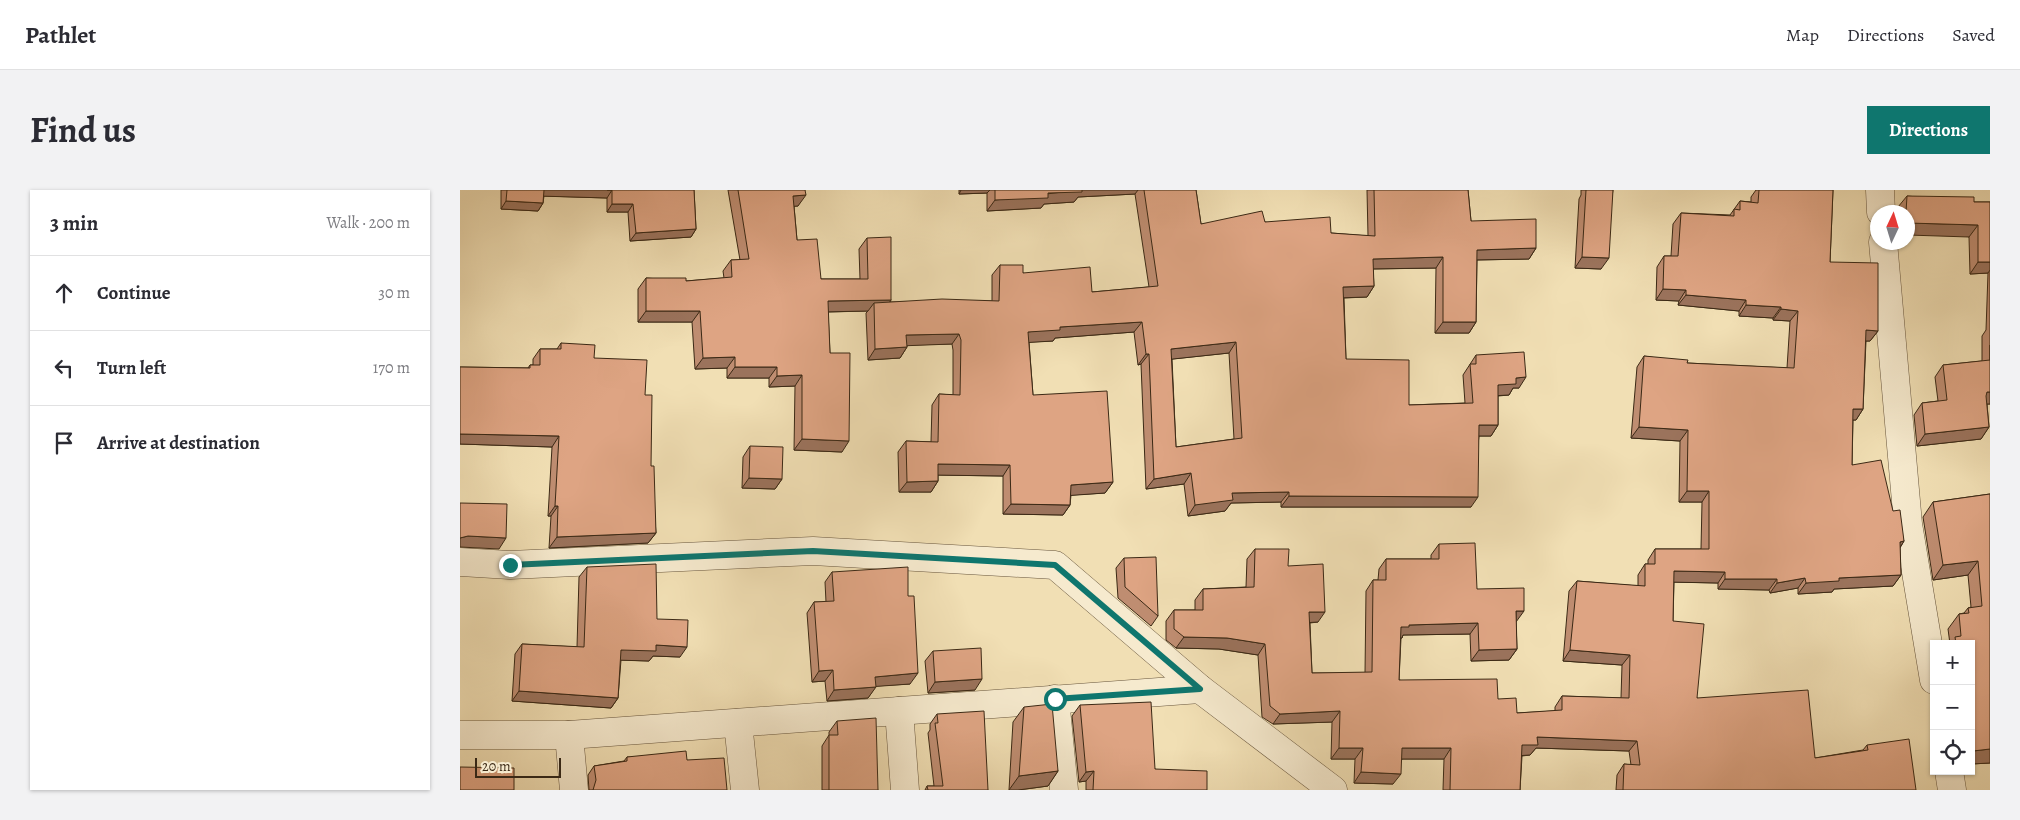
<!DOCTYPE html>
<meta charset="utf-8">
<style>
body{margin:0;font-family:Alegreya,serif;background:#f2f2f3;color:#2b2b33}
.controls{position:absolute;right:15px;bottom:15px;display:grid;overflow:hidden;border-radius:0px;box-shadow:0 1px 4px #0004}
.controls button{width:45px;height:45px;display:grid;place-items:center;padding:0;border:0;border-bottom:1px solid #e1e1e2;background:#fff;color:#2b2b33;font:25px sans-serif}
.compass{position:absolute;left:1410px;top:15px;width:45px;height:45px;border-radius:50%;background:#fff;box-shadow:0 1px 4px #0004;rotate:4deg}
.scale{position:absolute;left:15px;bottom:12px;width:86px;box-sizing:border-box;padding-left:5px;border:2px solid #3b2915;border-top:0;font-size:14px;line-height:18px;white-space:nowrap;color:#3b2915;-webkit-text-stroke:4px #f6eace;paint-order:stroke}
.stop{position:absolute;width:15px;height:15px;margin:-11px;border:4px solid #0f766e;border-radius:50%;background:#fff}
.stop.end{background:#0f766e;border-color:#fff;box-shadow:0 1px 5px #0008}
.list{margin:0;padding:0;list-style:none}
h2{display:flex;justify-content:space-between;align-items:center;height:65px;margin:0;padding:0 20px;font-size:21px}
h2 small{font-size:16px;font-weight:400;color:#7c7c81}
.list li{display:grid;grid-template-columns:32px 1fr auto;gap:15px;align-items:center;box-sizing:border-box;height:75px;padding:0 20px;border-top:1px solid #e1e1e2}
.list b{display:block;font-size:19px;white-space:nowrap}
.list em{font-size:16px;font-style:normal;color:#7c7c81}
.icon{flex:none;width:28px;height:28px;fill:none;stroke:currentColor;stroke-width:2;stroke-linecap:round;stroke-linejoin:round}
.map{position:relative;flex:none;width:1530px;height:600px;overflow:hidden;border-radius:0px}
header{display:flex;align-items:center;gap:30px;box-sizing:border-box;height:70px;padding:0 25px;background:#fff;border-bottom:1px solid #e1e1e2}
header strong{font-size:24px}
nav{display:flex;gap:28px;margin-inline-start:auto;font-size:18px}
.intro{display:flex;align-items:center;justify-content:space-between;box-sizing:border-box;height:120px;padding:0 30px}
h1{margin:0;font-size:35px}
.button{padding:12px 22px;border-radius:0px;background:#0f766e;color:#fff;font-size:18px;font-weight:700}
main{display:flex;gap:30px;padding:0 30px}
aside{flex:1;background:#fff;border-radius:0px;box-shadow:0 1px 4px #0004}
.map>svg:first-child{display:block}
</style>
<header>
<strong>Pathlet</strong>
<nav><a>Map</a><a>Directions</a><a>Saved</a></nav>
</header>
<div class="intro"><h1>Find us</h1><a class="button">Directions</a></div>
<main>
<aside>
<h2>3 min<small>Walk · 200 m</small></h2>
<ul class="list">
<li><svg class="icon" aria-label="ahead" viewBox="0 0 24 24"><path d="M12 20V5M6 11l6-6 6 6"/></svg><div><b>Continue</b></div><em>30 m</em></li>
<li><svg class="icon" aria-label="left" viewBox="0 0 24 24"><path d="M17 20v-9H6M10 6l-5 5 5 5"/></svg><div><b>Turn left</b></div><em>170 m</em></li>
<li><svg class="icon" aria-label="arrive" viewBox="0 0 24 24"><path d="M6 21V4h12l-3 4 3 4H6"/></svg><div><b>Arrive at destination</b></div></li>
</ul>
</aside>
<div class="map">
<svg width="1530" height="600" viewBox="0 0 1530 600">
<rect width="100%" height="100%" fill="#f1dfb4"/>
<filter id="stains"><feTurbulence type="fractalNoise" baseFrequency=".004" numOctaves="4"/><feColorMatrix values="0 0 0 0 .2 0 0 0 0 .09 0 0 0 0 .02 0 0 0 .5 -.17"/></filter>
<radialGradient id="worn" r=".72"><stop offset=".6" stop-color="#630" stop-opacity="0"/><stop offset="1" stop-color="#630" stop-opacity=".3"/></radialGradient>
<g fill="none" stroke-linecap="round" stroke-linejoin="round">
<defs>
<g id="minor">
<polyline points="1420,0 1421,22"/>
<polyline points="1423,52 1448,334 1474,490"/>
<polyline points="0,372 50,375 353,361 595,375 740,499 873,600"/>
<polyline points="595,509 604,600"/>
<polyline points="439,521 445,600"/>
<polyline points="278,533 285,600"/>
<polyline points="0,545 109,545 740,499"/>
<polyline points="109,545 114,600"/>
<polyline points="1489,581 1492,600"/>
</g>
</defs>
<use href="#minor" stroke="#68563d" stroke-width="29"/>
<use href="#minor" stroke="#f6eace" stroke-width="28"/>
</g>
<g fill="#bf8d71" stroke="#3b2915" fill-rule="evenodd">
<polygon points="41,0 234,0 236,39 231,47 170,51 168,22 147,22 147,8 84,6 83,13 78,21 41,19"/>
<path d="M268,0H345L338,16H334L337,50L361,89H400L399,59L407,48L431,110L430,112L532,111V85L540,75L563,83L632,102L689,97L675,4L618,7L614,12L584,14L581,18L527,21V3L499,4V0H736L741,34L805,32L871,43L908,46L907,0H1008L1011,31L1076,58L1069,69L1017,70L1016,132L1009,143H975L976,78L913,79L914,96L907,107L884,108L886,169L949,215L1005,213L1003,185L1016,165L1059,198H1053L1049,205L1038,206V235L1031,246H1019L1011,317H821V312L771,313L765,321L728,326L724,294L686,299L681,174L678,175L674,142L595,148L593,151L569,152L573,205L653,292L645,303L611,305L610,315L603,325L543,324V286L478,285V291L471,302H439L438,262L446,251L471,252L472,215L479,204L493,205V160L492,154L447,155V157L440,168L408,170L406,123L408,121L368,122L370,163L382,262L334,260L335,196L309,197V188H267V178L235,179L232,132H178V99L186,88L226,91L264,88L263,81L271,70H280ZM769,163L774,249L716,257L712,169Z"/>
<polygon points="1121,0 1153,0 1141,79 1115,78 1119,9 1121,5"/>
<polygon points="1296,0 1373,0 1370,72 1418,141 1410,151 1406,151 1403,219 1396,230 1393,230 1392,275 1433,321 1444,351 1440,358 1441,385 1433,396 1374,399 1372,402 1338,404 1338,398 1310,403 1309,400 1258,399 1258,393 1214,392 1213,431 1237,508 1355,568 1403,560 1407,555 1456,600 1156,600 1157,585 1164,574 1171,575 1169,561 1076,558 1070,565 1062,566 1060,600 983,600 984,569 942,569 933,594 894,593 895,569 871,569 872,532 813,534 802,527 798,465 759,459 716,458 706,450 706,431 714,420 735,420 735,410 743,399 786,397 787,369 795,359 828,376 858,432 850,433 852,483 905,483 906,401 913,390 918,390 919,379 926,369 971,369 971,365 979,354 1017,399 1056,432 1057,459 1049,470 1011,471 1010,444 943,445 942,448 941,448 939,490 1038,509 1057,523 1095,521 1095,517 1102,506 1161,508 1162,475 1103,471 1109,401 1117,391 1178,396 1178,385 1185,374 1188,374 1188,370 1195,359 1241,359 1242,312 1219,312 1220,251 1171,248 1177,177 1184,166 1227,173 1327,178 1330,131 1313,130 1313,128 1279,126 1279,121 1218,115 1219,111 1196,110 1197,77 1204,66 1211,66 1213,34 1221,23 1270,25 1280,11 1291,12 1291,7"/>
<polygon points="1447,6 1514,12 1530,12 1530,214 1527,214 1529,237 1521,249 1457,256 1454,225 1462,213 1478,211 1475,187 1483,175 1522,171 1522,146 1526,140 1528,83 1510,84 1509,47 1448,22 1438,22 1438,17"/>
<polygon points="101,153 134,168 185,205 196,343 188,353 89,358 91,326 88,326 92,257 0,254 0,177 68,178 70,175 73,175 73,169 80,159 97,159"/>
<polygon points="290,256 322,289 315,299 282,298 283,267"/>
<polygon points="1530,304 1530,573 1511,574 1511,454 1490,454 1488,439 1499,424 1504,423 1508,418 1511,417 1508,385 1473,390 1463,327 1473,312"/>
<polygon points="664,368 698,426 691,436 658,408 656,378"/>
<polygon points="127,377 197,429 220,467 193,466 189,471 161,470 158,508 151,518 52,511 55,464 62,454 117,457 119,387"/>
<polygon points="372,382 448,406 450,494 416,496 408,508 367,511 365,491 352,492 347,423 354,412 366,412 365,392"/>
<polygon points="473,461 515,500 468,503 465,471"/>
<polygon points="620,515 695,579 747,600 626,600 626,591 619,592 612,526"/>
<polygon points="564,517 598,581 588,596 558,600 549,600 553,532"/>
<polygon points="477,524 528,600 465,600 467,596 474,596 468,543 470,540 470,534"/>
<polygon points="377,531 418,600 362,600 362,556 369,545 369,542"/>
<polygon points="167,567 227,570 267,600 129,600 128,585 134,576 164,571"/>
</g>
<g fill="#9b735c" stroke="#3b2915">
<polygon points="83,0 152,0 147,8 78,6"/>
<polygon points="501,0 530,0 527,3 499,4"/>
<polygon points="620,0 678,0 675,4 618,7 614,12 584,14 581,18 527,21 535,10"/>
<polygon points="346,5 338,16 325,17 333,6"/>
<polygon points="46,11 83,13 78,21 41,19"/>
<polygon points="152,14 173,14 168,22 147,22"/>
<polygon points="1448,33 1518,35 1509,47 1448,45"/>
<polygon points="236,39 231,47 170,51 176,43"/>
<polygon points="1076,58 1069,69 1010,70 1017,60"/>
<polygon points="983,67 976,78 905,79 913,69"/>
<polygon points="1122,67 1149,68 1141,79 1115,78"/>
<polygon points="1518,72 1530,72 1530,80 1528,83 1510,84"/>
<polygon points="914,96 907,107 876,108 883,97"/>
<polygon points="1203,99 1226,100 1219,111 1196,110"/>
<polygon points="1226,105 1286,110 1279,121 1218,115"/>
<polygon points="431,110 423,121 414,113 408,121 360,122 368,111"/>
<polygon points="1286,115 1321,117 1313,128 1279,126"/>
<polygon points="1321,119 1338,121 1330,131 1313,130"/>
<polygon points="186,121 240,121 232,132 178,132"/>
<polygon points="682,132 674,142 595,148 593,151 560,153 568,142 600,137"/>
<polygon points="983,132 1016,132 1009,143 975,143"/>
<polygon points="1406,140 1418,141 1410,151 1399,151"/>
<polygon points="499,144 492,154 439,156 446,145"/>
<polygon points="776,152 769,163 704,170 711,159"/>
<polygon points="447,157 440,168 408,170 415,159"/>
<polygon points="686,164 689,164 681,174 678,175"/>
<polygon points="275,167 267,178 235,179 243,168"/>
<polygon points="275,177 317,177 309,188 267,188"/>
<polygon points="342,185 335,196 309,197 317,186"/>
<polygon points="1066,187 1059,198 1053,198 1049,205 1030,206 1038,195 1056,188"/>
<polygon points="1527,202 1530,202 1530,214 1519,214"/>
<polygon points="1393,219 1403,219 1396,230 1386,230"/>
<polygon points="1019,235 1038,235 1031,246 1012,246"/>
<polygon points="1179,237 1228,240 1220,251 1171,248"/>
<polygon points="1529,237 1521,249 1457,256 1465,244"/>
<polygon points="0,244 99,246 92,257 0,254"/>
<polygon points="342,249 389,251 382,262 334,260"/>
<polygon points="478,274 550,275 543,286 471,285"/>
<polygon points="731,283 724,294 686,299 694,289"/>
<polygon points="289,288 322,289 315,299 282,298"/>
<polygon points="478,291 471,302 439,302 447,292"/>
<polygon points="653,292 645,303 603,306 611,295"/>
<polygon points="1227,301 1249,301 1242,312 1219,312"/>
<polygon points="829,302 821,312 771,313 765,321 728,326 735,315 772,303"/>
<polygon points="829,306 1018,307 1011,317 821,317"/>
<polygon points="551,314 610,315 603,325 543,324"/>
<polygon points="95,316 98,316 91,326 88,326"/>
<polygon points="196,343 188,353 89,358 97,347"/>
<polygon points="8,346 46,348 39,359 0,357 0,348"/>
<polygon points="1444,351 1437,362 1440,352"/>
<polygon points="1518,371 1508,385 1473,390 1483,375"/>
<polygon points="1214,381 1265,382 1258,393 1206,392"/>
<polygon points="1441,385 1433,396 1374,399 1372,402 1338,404 1346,393 1379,388"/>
<polygon points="1345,388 1338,398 1310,403 1317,393"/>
<polygon points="1265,389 1317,389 1309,400 1258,399"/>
<polygon points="1056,421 1064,421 1056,432"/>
<polygon points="849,422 865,422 858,432 842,433"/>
<polygon points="1018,433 1010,444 943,445 942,448 934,448 941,437 949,435"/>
<polygon points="724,447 767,448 805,454 798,465 759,459 716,458"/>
<polygon points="196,455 227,457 220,467 193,466 189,471 154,470 161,460"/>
<polygon points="1057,459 1049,470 1011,471 1019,460"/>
<polygon points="1110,460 1170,465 1162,475 1103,471"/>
<polygon points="373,480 365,491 352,492 359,481"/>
<polygon points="458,483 450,494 408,497 415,487"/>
<polygon points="522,489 515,500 468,503 475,492"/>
<polygon points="416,497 408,508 367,511 374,500"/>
<polygon points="59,501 158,508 151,518 52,511"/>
<polygon points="880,521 872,532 813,534 820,524"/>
<polygon points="1077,547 1177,551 1169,561 1076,558 1070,565 1055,566 1062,555"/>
<polygon points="879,558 903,558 895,569 871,569"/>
<polygon points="942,558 991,558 984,569 935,569"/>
<polygon points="1530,559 1530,573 1511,574 1511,563 1513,561"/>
<polygon points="598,581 588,596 558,600 549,600 559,586"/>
<polygon points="634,581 626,591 619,592 626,582"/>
<polygon points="901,582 941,584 933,594 894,593"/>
</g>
<g fill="#dea483" stroke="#3b2915" fill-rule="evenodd">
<polygon points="47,0 84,0 83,13 46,11"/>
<polygon points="147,0 234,0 236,39 176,43 173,14 152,14 152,0"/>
<polygon points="278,0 345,0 346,5 333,6 337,50 357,49 361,89 408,89 407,48 431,47 431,110 368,111 370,163 390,163 389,251 342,249 342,185 317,186 317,177 275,177 275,167 243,168 240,121 186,121 186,88 226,88 226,91 272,87 271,70 289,69"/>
<polygon points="535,0 622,0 622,2 588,3 588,8 535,10"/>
<path d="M684,0H736L741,34L802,21L805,32L870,27L871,43L915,46L914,0H1008L1011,31L1076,29V58L1017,60L1016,132H983V67L913,69L914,96L883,97L886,169L949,170V215L1013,213L1010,174H1016V165L1064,162L1066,187L1056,188V194L1038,195V235H1019L1018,307L829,306V302L772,303L773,310L735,315L731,283L694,289L689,164H686L682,132L600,137V140L568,142L573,205L647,201L653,292L611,295L610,315L551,314L550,275L478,274V291L447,292L446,251L478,252L479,204L500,205L501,150L499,144L446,145L447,157L415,159L414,113L482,109L539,111L540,75H563V83L630,77L632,102L698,96ZM776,152L782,248L716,257L711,159Z"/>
<polygon points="1126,0 1153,0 1149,68 1122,67"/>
<polygon points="1299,0 1373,0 1370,72 1418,73 1418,141 1406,140 1403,219 1393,219 1392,275 1421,270 1433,321 1440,320 1444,351 1440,352 1441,385 1379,388 1379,391 1346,393 1345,388 1317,393 1317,389 1265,389 1265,382 1214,381 1213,431 1244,434 1237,508 1348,500 1355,568 1408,560 1407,555 1449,549 1456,600 1163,600 1164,574 1180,575 1177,551 1077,547 1078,555 1062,555 1060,600 990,600 991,558 942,558 941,584 901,582 903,558 879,558 880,521 820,524 810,516 805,454 767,448 724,447 714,439 714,420 743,420 743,399 794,397 795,359 829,359 828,376 863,374 865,422 849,422 852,483 912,482 913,390 926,390 926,369 979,369 979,354 1015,353 1017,399 1064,398 1064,421 1056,421 1057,459 1019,460 1018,433 949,435 949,437 941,437 939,490 1037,489 1038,509 1056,508 1057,523 1102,520 1102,506 1169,508 1170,465 1110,460 1117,391 1185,396 1185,374 1195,374 1195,359 1249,359 1249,301 1227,301 1228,240 1179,237 1184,166 1228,170 1227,173 1334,178 1338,121 1321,119 1321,117 1286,115 1286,110 1226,105 1226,100 1203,99 1204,66 1218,66 1221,23 1274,26 1274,19 1280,20 1280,11 1298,13"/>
<polygon points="1447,6 1514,7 1514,12 1530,12 1530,72 1518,72 1518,35 1448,33 1448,22 1446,22"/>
<polygon points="101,153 135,155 134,168 187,170 185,205 192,205 191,276 194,276 196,343 97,347 98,316 95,316 99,246 0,244 0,177 70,178 70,175 80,175 80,159 101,159"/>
<polygon points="1530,155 1530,202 1527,202 1526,206 1529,237 1465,244 1462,213 1487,210 1483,175 1530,170"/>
<polygon points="290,256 323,257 322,289 289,288"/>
<polygon points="1530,304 1530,559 1513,561 1511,559 1511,454 1496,454 1495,447 1501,446 1499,424 1509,423 1508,418 1522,416 1518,371 1483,375 1473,312"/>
<polygon points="0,313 47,314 46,348 8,346 0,348"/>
<polygon points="696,367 698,426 665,397 664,368"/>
<polygon points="196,374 197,429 228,430 227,457 196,455 196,461 161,460 158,508 59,501 62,454 124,457 127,377"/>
<polygon points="448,377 448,406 454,406 458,483 415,487 416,497 374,500 373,480 359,481 354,412 374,411 372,382"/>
<polygon points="521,458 522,489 475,492 473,461"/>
<polygon points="691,512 695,579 747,581 747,600 633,600 634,581 626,582 620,515"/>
<polygon points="592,514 598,581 559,586 564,517"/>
<polygon points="524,521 528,600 468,600 467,596 483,596 475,533 478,533 477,524"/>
<polygon points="416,528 418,600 369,600 369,545 378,545 377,531"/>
<polygon points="226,561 227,570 264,568 267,600 133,600 136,590 134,576 167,571 167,567"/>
<polygon points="0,577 54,578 54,600 0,600"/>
</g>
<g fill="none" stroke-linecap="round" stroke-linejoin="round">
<polyline stroke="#0f766e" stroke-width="6" points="50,375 353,361 595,375 740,499 595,509"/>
</g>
<rect width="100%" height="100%" filter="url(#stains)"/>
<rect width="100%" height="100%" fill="url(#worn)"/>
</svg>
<div class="controls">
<button>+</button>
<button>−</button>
<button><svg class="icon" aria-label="locate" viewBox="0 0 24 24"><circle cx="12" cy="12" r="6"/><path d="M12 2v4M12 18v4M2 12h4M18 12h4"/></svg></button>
</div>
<svg class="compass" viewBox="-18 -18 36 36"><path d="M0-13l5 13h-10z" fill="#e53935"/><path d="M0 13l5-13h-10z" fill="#7c7c81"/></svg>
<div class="scale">20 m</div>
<div class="stop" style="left:595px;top:509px"></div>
<div class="stop end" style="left:50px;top:375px"></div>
</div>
</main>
